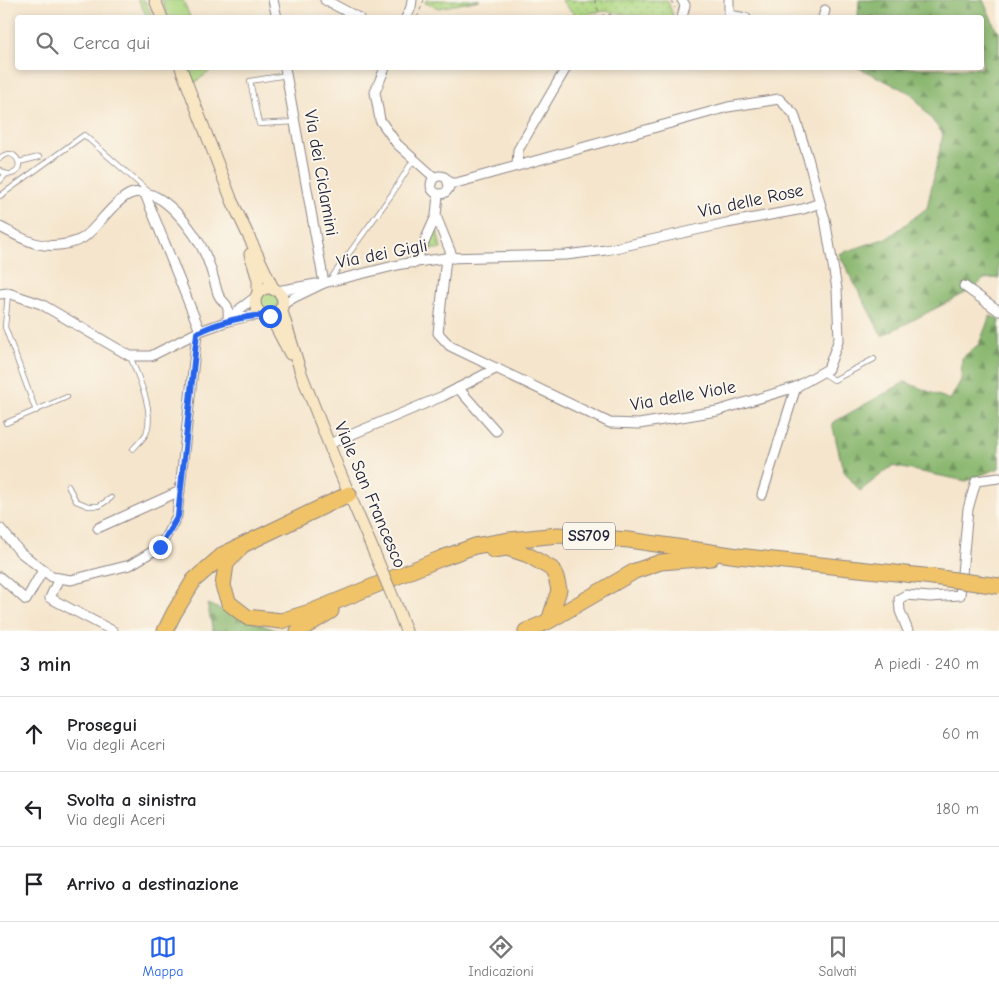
<!DOCTYPE html>
<html lang="it">
<meta charset="utf-8">
<style>
body{margin:0;font-family:"Comic Neue",sans-serif;background:#f6f6f6;color:#202124}
.stop{position:absolute;width:15px;height:15px;margin:-11px;border:4px solid #2563eb;border-radius:50%;background:#fff}
.stop.end{background:#2563eb;border-color:#fff;box-shadow:0 1px 5px #0008}
.list{margin:0;padding:0;list-style:none}
h2{display:flex;justify-content:space-between;align-items:center;height:65px;margin:0;padding:0 20px;font-size:21px}
h2 small{font-size:16px;font-weight:400;color:#757577}
.list li{display:grid;grid-template-columns:32px 1fr auto;gap:15px;align-items:center;box-sizing:border-box;height:75px;padding:0 20px;border-top:1px solid #e0e0e0}
.list b{display:block;font-size:19px;white-space:nowrap}
.list p{margin:0;font-size:16px;white-space:nowrap;color:#757577}
.list em{font-size:16px;font-style:normal;color:#757577}
.icon{flex:none;width:28px;height:28px;fill:none;stroke:currentColor;stroke-width:2;stroke-linecap:round;stroke-linejoin:round}
.map{position:relative;flex:none;width:999px;height:631px;overflow:hidden}
.search{position:absolute;background:#fff;box-shadow:0 2px 8px #0003;left:15px;right:15px;top:15px;height:55px;display:flex;align-items:center;gap:12px;box-sizing:border-box;padding:0 18px;border-radius:5px;color:#757577;font-size:19px}
.sheet{height:290px;background:#fff}
nav{display:flex;justify-content:space-around;align-items:center;box-sizing:border-box;height:70px;border-top:1px solid #e0e0e0;background:#fff;font-size:14px;color:#757577}
nav a{display:grid;justify-items:center;gap:2px}
nav .on{color:#2563eb}
.map>svg:first-child{display:block}
</style>
<div class="map">
<svg width="999" height="631" viewBox="0 0 999 631">
<defs>
<pattern id="grass-tufts" width="24" height="20" patternUnits="userSpaceOnUse" patternTransform="scale(1.25)"><rect width="24" height="20" fill="#afd883"/><path d="M3 7l-1-3M5 7V3M7 7l1-3M15 17l-1-3M17 17v-4M19 17l1-3" fill="none" stroke="#96b972"/></pattern>
<pattern id="forest-firs" width="22" height="20" patternUnits="userSpaceOnUse" patternTransform="scale(1.25)"><rect width="22" height="20" fill="#8bb871"/><path d="M5 1l3.5 6h-7zM16 11l3.5 6h-7z" fill="#71955e"/></pattern>
<pattern id="park-dots" width="8" height="8" patternUnits="userSpaceOnUse" patternTransform="scale(1.25)"><rect width="8" height="8" fill="#afd883"/><path d="M2 2h.1M6 6h.1" fill="none" stroke="#96b972" stroke-width="1.8" stroke-linecap="round"/></pattern>
</defs>
<rect width="100%" height="100%" fill="#fbf7ec"/>
<filter id="ink" filterUnits="userSpaceOnUse"><feTurbulence type="fractalNoise" baseFrequency=".02" numOctaves="2"/><feDisplacementMap in="SourceGraphic" scale="10" xChannelSelector="R" yChannelSelector="G"/><feConvolveMatrix kernelMatrix="1 2 1 2 8 2 1 2 1" color-interpolation-filters="sRGB"/></filter>
<filter id="wash" filterUnits="userSpaceOnUse"><feTurbulence type="fractalNoise" baseFrequency=".0096" numOctaves="4" result="noise"/><feDisplacementMap in="SourceGraphic" scale="20" xChannelSelector="R" yChannelSelector="G"/><feGaussianBlur stdDeviation="1.12" result="paint"/><feColorMatrix in="noise" values="0 0 0 0 0 0 0 0 0 0 0 0 0 0 0 0 0 1.4 0 .05"/><feComposite in="paint" operator="in"/></filter>
<g filter="url(#wash)">
<rect width="100%" height="100%" fill="#f5e5cc"/>
<g fill="url(#grass-tufts)" stroke="#687d5f">
<polygon points="137,0 144,0 153,17 147,17 140,3"/>
<polygon points="162,0 183,0 190,17 168,17"/>
<polygon points="188,68 208,68 209,72 194,83"/>
<polygon points="437,231 441,249 426,249 431,232"/>
<circle cx="269" cy="302" r="10"/>
</g>
<g fill="url(#forest-firs)" stroke="#566d56">
<polygon points="859,0 983,0 996,29 999,32 999,278 984,279 975,288 882,336 839,254 889,237 927,208 943,134 912,94 859,68 982,68 982,18 858,17"/>
<polygon points="990,316 999,319 999,468 966,481 892,466 860,491 843,470 832,423 905,382 950,400 961,380 962,358 979,344"/>
<polygon points="207,604 278,631 213,631"/>
</g>
<g fill="url(#park-dots)" stroke="#687d5f">
<polygon points="426,0 480,0 439,8 425,3"/>
<polygon points="561,0 667,0 669,4 673,16 672,18 643,17 605,11 590,13 585,17 577,17"/>
</g>
</g>
<g filter="url(#ink)">
<g fill="none" stroke-linecap="round" stroke-linejoin="round">
<defs>
<g id="lane">
<polyline points="287,75 250,81 259,124 295,122"/>
<path d="M0,158C16,144 27,171 11,174C6,175 3,173 0,170"/>
<polyline points="19,162 39,157"/>
<polyline points="0,181 6,174"/>
<polyline points="0,196 84,135 149,192"/>
<polyline points="329,281 392,194 414,159"/>
<polyline points="8,293 5,327 36,411"/>
<path d="M130,356C138,377 154,408 147,431C146,437 137,444 133,449"/>
<polyline points="823,373 834,380 874,359"/>
<polyline points="6,423 67,397"/>
<polyline points="68,486 76,501 88,506 99,506 111,498"/>
</g>
<g id="street">
<polyline points="273,0 277,18"/>
<polyline points="325,0 359,18"/>
<polyline points="729,0 729,15 746,18"/>
<polyline points="406,18 411,7 412,0"/>
<polyline points="682,18 685,5 682,0"/>
<polyline points="823,18 825,10"/>
<polyline points="285,68 324,283"/>
<polyline points="385,68 375,92 380,120 397,144 434,177"/>
<polyline points="517,166 518,150 566,68"/>
<circle cx="440" cy="185" r="9"/>
<polyline points="145,194 200,331"/>
<polyline points="436,216 453,258"/>
<path d="M0,227C12,233 25,241 38,244C52,247 71,245 83,238C90,233 96,226 102,219C108,212 121,198 130,194C160,183 195,231 205,254C211,266 214,281 218,294C221,301 224,301 227,306C229,310 228,317 228,321"/>
<polyline points="446,258 438,333 450,346 610,423 639,424 717,411 796,387 828,369 839,339 837,289 825,219 820,203"/>
<polyline points="415,263 436,216 438,194"/>
<polyline points="964,286 999,311"/>
<polyline points="277,291 316,284"/>
<polyline points="0,294 8,293 41,304 130,356 151,356 200,331 228,321 250,316 264,315"/>
<polyline points="282,305 293,298 324,283 402,264 446,258 566,255 606,250 727,223 803,209 820,203 808,158 794,114 779,99 728,107 467,180 456,183 448,183"/>
<polyline points="228,321 241,308 256,297"/>
<polyline points="458,388 496,431"/>
<polyline points="329,444 443,396 497,368"/>
<polyline points="762,495 796,387"/>
<polyline points="0,528 20,552 52,577 71,580 130,565 160,547 177,516 197,333"/>
<polyline points="98,528 180,491"/>
<polyline points="0,577 26,600 43,570"/>
<polyline points="59,578 50,598 113,631"/>
<polyline points="908,631 900,611 899,599 906,595 930,597 960,595 968,509 976,481 999,478"/>
</g>
<g id="secondary">
<polyline points="155,0 162,18"/>
<polyline points="181,68 232,201 274,290"/>
<polyline points="250,254 258,280 258,293"/>
<circle cx="269" cy="302" r="14"/>
<polyline points="281,308 301,373 339,470 376,557"/>
<polyline points="270,316 290,354"/>
<polyline points="397,607 406,631"/>
</g>
<g id="highway">
<polyline points="241,547 226,564 223,586 229,603 247,617 281,621 313,611 442,558 475,546 510,540 558,535 629,540 738,556 933,577"/>
<polyline points="493,550 507,548 528,555 552,569 556,577 559,590 549,621"/>
<polyline points="165,631 174,613 194,580 224,554 349,494"/>
<polyline points="298,631 331,611"/>
<polyline points="526,631 549,621 635,571 661,562 711,558"/>
</g>
</defs>
<use href="#lane" stroke="#8c8484" stroke-width="6"/>
<use href="#street" stroke="#8c8484" stroke-width="11"/>
<use href="#secondary" stroke="#8c8484" stroke-width="13"/>
<use href="#highway" stroke="#8c8484" stroke-width="17"/>
<g stroke="#8c8484" stroke-width="1" stroke-dasharray="4 4" stroke-linecap="butt">
<polyline points="595,0 600,16"/>
<polyline points="671,0 675,8"/>
<polyline points="417,18 424,0"/>
<polyline points="593,18 607,14 622,18"/>
</g>
<use href="#lane" stroke="#fff" stroke-width="4.5"/>
<use href="#street" stroke="#fff" stroke-width="9"/>
<use href="#secondary" stroke="#f9e7c3" stroke-width="11"/>
<use href="#highway" stroke="#f0c369" stroke-width="15"/>
<defs>
<polyline id="secondary-bridge" points="376,557 397,607"/>
<polyline id="highway-bridge" points="933,577 999,586"/>
</defs>
<use href="#secondary-bridge" stroke="#8c8484" stroke-width="13" stroke-linecap="butt"/>
<use href="#highway-bridge" stroke="#8c8484" stroke-width="17" stroke-linecap="butt"/>
<use href="#secondary-bridge" stroke="#f9e7c3" stroke-width="11"/>
<use href="#highway-bridge" stroke="#f0c369" stroke-width="15"/>
</g>
</g>
<g fill="none" stroke-linecap="round" stroke-linejoin="round" filter="url(#ink)">
<path stroke="#2563eb" stroke-width="6" d="M160,547L178,516L197,333C217,323 247,314 270,316"/>
</g>
<g text-anchor="middle" dominant-baseline="central" stroke-width="4" stroke-linejoin="round" paint-order="stroke">
<rect fill="#fbf7ec" stroke="#636270" stroke-width="1" x="563" y="522.5" width="52" height="27" rx="4"/>
<g font-size="16" font-weight="bold" fill="#22223b">
<text x="589" y="536">SS709</text>
</g>
<g font-size="18" fill="#22223b" stroke="#fbf7ec">
<text transform="translate(321 173) rotate(80)">Via dei Ciclamini</text>
<text transform="translate(751 201) rotate(-12)">Via delle Rose</text>
<text transform="translate(382 254) rotate(-11)">Via dei Gigli</text>
<text transform="translate(683 396) rotate(-10)">Via delle Viole</text>
<text transform="translate(370 495) rotate(67)">Viale San Francesco</text>
</g>
</g>
</svg>
<div class="stop" style="left:270px;top:316px"></div>
<div class="stop end" style="left:160px;top:547px"></div>
<div class="search"><svg class="icon" aria-label="search" viewBox="0 0 24 24"><circle cx="10" cy="10" r="6"/><path d="M15 15l6 6"/></svg>Cerca qui</div>
</div>
<section class="sheet">
<h2>3 min<small>A piedi · 240 m</small></h2>
<ul class="list">
<li><svg class="icon" aria-label="ahead" viewBox="0 0 24 24"><path d="M12 20V5M6 11l6-6 6 6"/></svg><div><b>Prosegui</b><p>Via degli Aceri</p></div><em>60 m</em></li>
<li><svg class="icon" aria-label="left" viewBox="0 0 24 24"><path d="M17 20v-9H6M10 6l-5 5 5 5"/></svg><div><b>Svolta a sinistra</b><p>Via degli Aceri</p></div><em>180 m</em></li>
<li><svg class="icon" aria-label="arrive" viewBox="0 0 24 24"><path d="M6 21V4h12l-3 4 3 4H6"/></svg><div><b>Arrivo a destinazione</b></div></li>
</ul>
</section>
<nav>
<a class="on"><svg class="icon" aria-label="map" viewBox="0 0 24 24"><path d="M3 6l6-2 6 2 6-2v14l-6 2-6-2-6 2zM9 4v14M15 6v14"/></svg>Mappa</a>
<a><svg class="icon" aria-label="directions" viewBox="0 0 24 24"><path d="M12 3l9 9-9 9-9-9zM9 14v-3h6M13 9l2 2-2 2"/></svg>Indicazioni</a>
<a><svg class="icon" aria-label="saved" viewBox="0 0 24 24"><path d="M7 4h10v16l-5-4-5 4z"/></svg>Salvati</a>
</nav>
